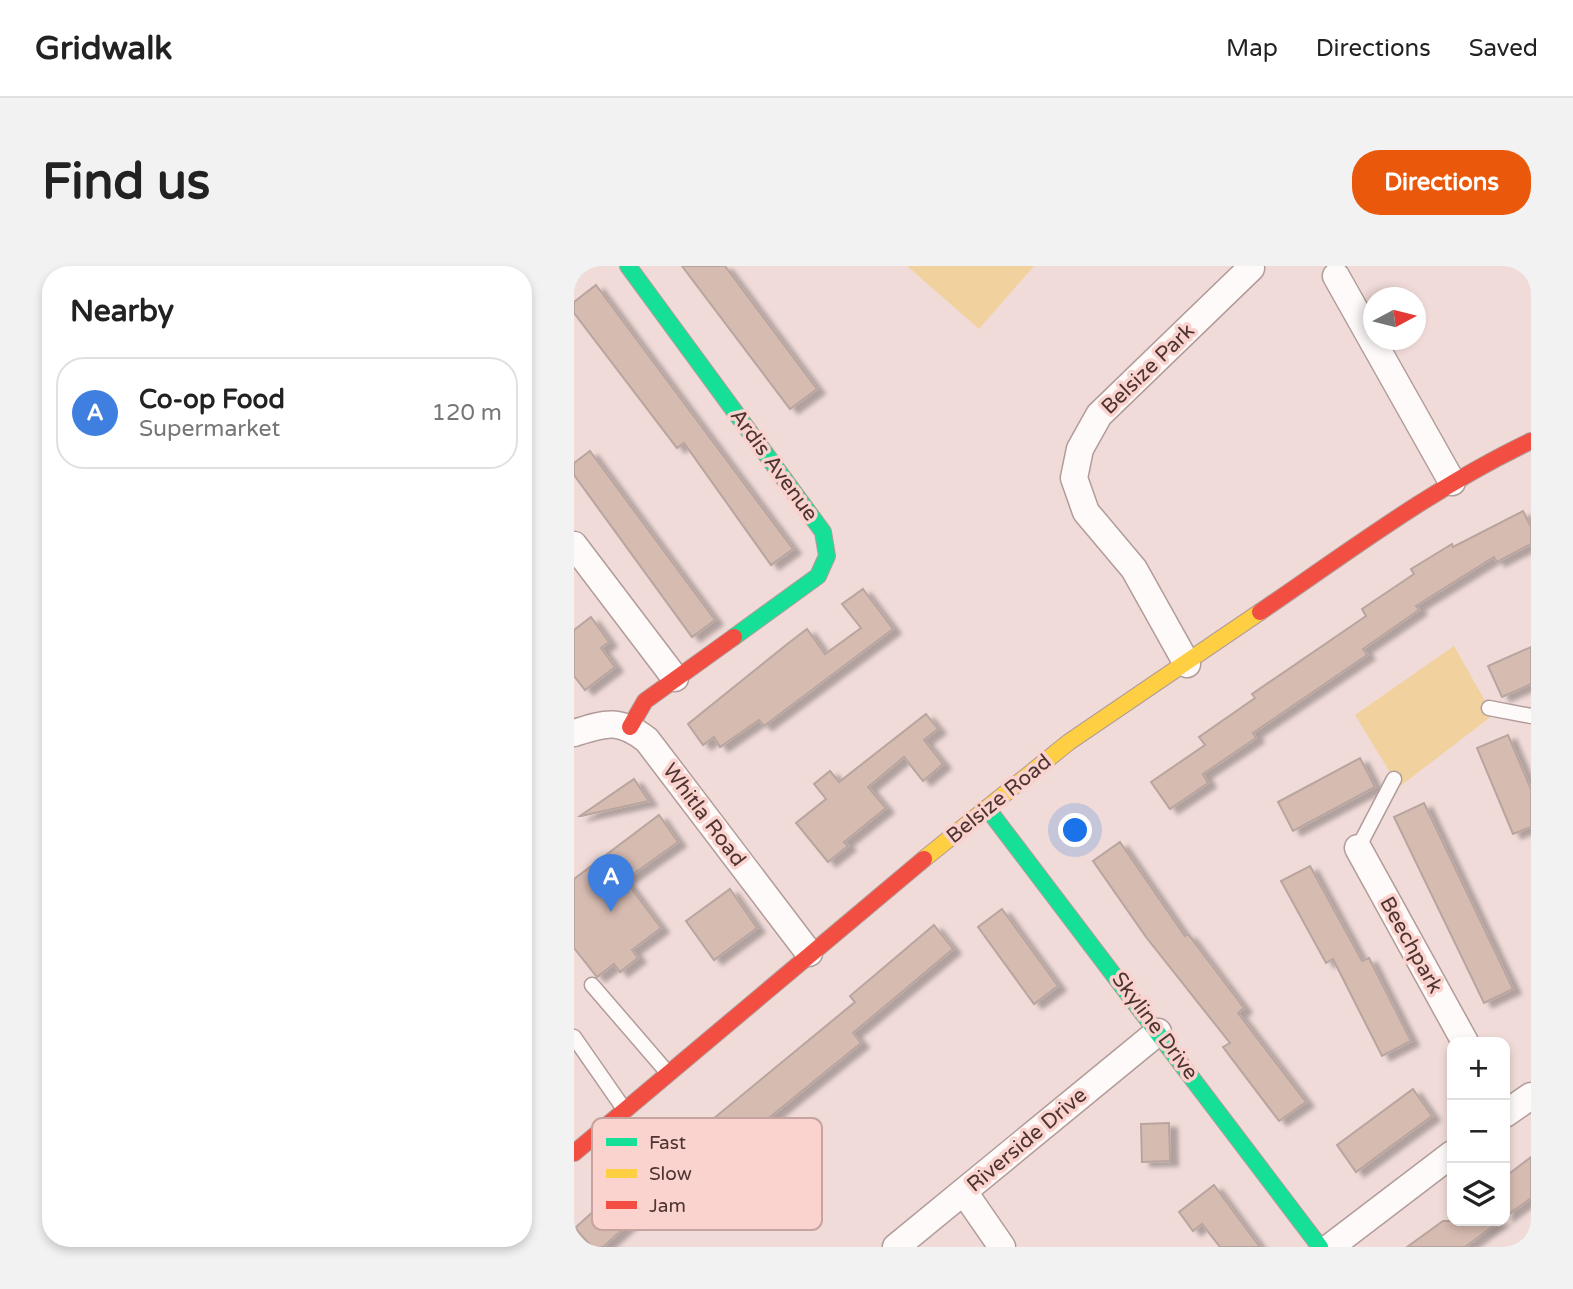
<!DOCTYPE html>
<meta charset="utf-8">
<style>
body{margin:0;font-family:"Varela Round",sans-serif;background:#f2f2f2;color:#222}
.controls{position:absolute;right:21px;bottom:21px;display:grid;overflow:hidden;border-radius:14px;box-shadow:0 4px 10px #0003}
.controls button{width:63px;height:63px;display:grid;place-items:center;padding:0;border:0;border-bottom:2px solid #e0e0e0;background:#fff;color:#222;font:35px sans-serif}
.compass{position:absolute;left:789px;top:21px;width:63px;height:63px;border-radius:50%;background:#fff;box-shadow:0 4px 10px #0003;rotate:83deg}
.you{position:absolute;left:502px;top:565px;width:24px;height:24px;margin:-18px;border:5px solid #fff;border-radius:50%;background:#1a73e8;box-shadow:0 0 0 10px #1a73e833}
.badge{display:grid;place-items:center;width:46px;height:46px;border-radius:50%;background:#ea580c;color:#fff;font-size:23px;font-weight:700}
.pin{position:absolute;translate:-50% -58px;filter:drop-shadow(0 2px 4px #0008)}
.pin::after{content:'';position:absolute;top:37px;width:24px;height:21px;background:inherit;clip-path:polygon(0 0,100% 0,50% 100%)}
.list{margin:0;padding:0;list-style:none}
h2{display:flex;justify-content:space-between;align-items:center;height:91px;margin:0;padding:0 28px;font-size:30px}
h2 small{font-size:23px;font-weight:400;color:#767676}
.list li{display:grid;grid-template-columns:46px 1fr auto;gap:21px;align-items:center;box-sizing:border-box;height:112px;margin:0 14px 14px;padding:0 14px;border:2px solid #e0e0e0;border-radius:28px}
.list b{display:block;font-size:26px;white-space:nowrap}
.list p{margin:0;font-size:23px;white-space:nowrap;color:#767676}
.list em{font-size:23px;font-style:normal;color:#767676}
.icon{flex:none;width:38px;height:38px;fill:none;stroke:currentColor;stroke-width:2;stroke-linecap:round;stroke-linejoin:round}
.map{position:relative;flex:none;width:957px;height:981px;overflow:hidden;border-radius:28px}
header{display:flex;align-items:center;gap:42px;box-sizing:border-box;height:98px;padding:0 35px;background:#fff;border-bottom:2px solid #e0e0e0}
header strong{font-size:33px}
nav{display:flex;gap:38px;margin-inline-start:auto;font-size:24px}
.intro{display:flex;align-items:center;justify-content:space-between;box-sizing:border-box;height:168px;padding:0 42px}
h1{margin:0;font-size:49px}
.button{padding:18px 32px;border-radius:28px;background:#ea580c;color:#fff;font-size:24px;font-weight:700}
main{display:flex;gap:42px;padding:0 42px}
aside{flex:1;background:#fff;border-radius:28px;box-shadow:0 4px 10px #0003}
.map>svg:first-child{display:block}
</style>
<header>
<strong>Gridwalk</strong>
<nav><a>Map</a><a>Directions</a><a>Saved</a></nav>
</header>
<div class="intro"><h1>Find us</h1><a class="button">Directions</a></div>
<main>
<aside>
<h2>Nearby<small></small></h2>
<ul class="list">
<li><span class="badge" style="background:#3f7fe0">A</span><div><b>Co-op Food</b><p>Supermarket</p></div><em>120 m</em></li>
</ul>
</aside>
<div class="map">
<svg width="957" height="981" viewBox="0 0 957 981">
<defs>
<filter id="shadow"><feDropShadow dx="8" dy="4.5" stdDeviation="2" flood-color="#0004"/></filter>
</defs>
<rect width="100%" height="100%" fill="#f0dbd8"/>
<g fill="#f1d29e">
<polygon points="333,0 460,0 405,63"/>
<polygon points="880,380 919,449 825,521 781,449"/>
</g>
<g fill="#d6bbb1" stroke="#b9a59f" stroke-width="2" filter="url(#shadow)">
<polygon points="108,0 151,0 243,123 216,143"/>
<polygon points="22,19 219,283 197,299 110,177 103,182 0,47 0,36"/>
<polygon points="16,185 141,354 118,371 0,209 0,197"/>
<polygon points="949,245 957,261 957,278 923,296 920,291 842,340 845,344 789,383 793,389 679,467 682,472 629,508 634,517 596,543 577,516 631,479 625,471 681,432 678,428 792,350 788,343 840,308 837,303 878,278 879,281"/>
<polygon points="289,323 319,363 190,460 185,454 146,481 140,471 129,479 114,458 212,379 233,363 251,388 287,362 268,338"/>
<polygon points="17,351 35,376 27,382 41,401 11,424 0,410 0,364"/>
<polygon points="957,381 957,418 928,431 914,400"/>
<polygon points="352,448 364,463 350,474 369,498 349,515 330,491 294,521 312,542 270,576 274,580 254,596 222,557 252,533 240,518 256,505 265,516"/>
<polygon points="934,469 957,523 957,561 939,568 903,482"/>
<polygon points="786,492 801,521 719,565 704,536"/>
<polygon points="60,513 75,535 7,550 6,550"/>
<polygon points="850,537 939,723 910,737 820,551"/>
<polygon points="85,549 104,576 51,614 87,662 58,684 64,692 46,706 40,698 23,711 0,682 0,613"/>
<polygon points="546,576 611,670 614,668 670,742 664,747 732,836 705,855 649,781 656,777 572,671 519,595"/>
<polygon points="736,600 788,695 795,692 837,775 808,790 759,693 752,697 707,615"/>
<polygon points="156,623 183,662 140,694 112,655"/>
<polygon points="428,643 484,720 460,738 404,661"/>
<polygon points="360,659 379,683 279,767 287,777 131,904 124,895 29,981 18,981 1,962 82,888 88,895 281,736 276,730"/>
<polygon points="839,823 858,850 782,906 763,879"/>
<polygon points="595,857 596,895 568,896 567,858"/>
<polygon points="957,891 957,932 931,951 931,911"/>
<polygon points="640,919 668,957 686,981 646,981 628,958 619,965 605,946"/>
<polygon points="869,955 926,955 891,981 833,981"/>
</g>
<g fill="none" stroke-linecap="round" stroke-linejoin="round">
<defs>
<g id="lane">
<polyline points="915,442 957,450"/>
<polyline points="784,582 820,513"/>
<polyline points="18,719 93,806"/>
<polyline points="0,771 50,843"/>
</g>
<g id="street">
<polyline points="762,10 878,216"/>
<polyline points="0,279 101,412"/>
<polyline points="613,398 560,303 512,246 500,212 506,183 525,149 677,2"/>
<path d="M0,467C32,457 45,452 73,474L235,687"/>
<polyline points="784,582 891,776"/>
<polyline points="931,848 957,830"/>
<polyline points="390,926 428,981"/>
<polyline points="322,981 584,766"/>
<polyline points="756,981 878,888"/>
</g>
<g id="fast">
<polyline points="54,0 249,266 253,290 244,310 160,371"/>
<polyline points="413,542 746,981"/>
</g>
<polyline id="slow" points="350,593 495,476 686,346"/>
<g id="jam">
<path d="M686,346C774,286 860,221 957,175"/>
<polyline points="56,461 71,435 160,371"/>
<polyline points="0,887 350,593"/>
</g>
</defs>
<use href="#lane" stroke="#b19c99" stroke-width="17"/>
<use href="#street" stroke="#b19c99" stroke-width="29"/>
<use href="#fast" stroke="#b19c99" stroke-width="18"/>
<use href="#slow" stroke="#b19c99" stroke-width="18"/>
<use href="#jam" stroke="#b19c99" stroke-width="18"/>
<use href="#lane" stroke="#fdfaf9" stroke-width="14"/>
<use href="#street" stroke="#fdfaf9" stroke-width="26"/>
<use href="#fast" stroke="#16e098" stroke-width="16"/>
<use href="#slow" stroke="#ffcf43" stroke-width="16"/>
<use href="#jam" stroke="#f24e42" stroke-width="16"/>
</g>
<g text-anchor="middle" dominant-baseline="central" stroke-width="7" stroke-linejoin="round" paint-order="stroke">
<g font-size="21" fill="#4e3431" stroke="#fbd3ce">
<text transform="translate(574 103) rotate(-44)">Belsize Park</text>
<text transform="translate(200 199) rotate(54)">Ardis Avenue</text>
<text transform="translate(425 533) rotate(-39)">Belsize Road</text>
<text transform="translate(130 549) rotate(53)">Whitla Road</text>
<text transform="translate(837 679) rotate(61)">Beechpark</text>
<text transform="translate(581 760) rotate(53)">Skyline Drive</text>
<text transform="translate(453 874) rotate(-40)">Riverside Drive</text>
</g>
</g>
<rect x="18" y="852" width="230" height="112" rx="10" fill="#fbd3ce" stroke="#c7a39f" stroke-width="2"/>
<rect x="32" y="872" width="31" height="8" fill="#16e098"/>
<rect x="32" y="903" width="31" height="9" fill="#ffcf43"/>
<rect x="32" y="935" width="31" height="8" fill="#f24e42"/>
<g font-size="19" fill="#4e3431">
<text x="75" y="883">Fast</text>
<text x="75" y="914">Slow</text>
<text x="75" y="946">Jam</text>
</g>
</svg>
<div class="controls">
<button>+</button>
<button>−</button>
<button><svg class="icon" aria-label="layers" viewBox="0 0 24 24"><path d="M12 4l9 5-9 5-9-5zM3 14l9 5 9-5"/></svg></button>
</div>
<svg class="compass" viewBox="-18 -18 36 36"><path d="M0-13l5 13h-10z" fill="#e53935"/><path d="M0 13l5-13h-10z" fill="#767676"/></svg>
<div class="you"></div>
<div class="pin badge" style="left:37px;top:646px;background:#3f7fe0">A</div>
</div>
</main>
